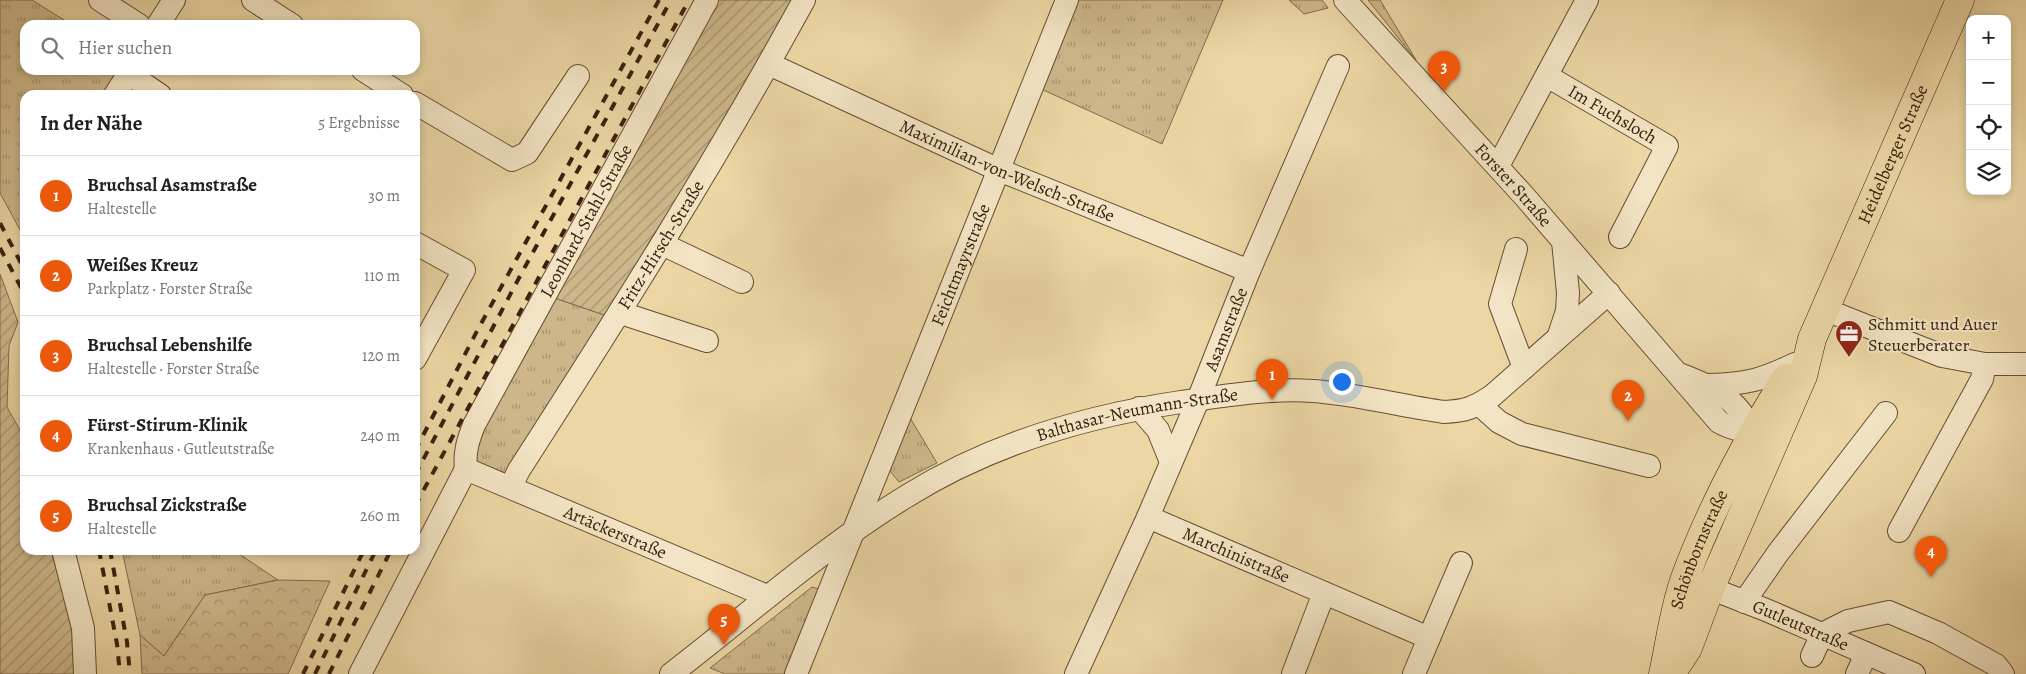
<!DOCTYPE html>
<html lang="de">
<meta charset="utf-8">
<style>
body{margin:0;font-family:Alegreya,serif;background:#f6f6f6;color:#202124}
.controls{position:absolute;right:15px;top:15px;display:grid;overflow:hidden;border-radius:10px;box-shadow:0 2px 8px #0003}
.controls button{width:45px;height:45px;display:grid;place-items:center;padding:0;border:0;border-bottom:1px solid #e0e0e0;background:#fff;color:#202124;font:25px sans-serif}
.you{position:absolute;left:1341px;top:381px;width:18px;height:18px;margin:-12px;border:4px solid #fff;border-radius:50%;background:#1a73e8;box-shadow:0 0 0 8px #1a73e833}
.badge{display:grid;place-items:center;width:32px;height:32px;border-radius:50%;background:#ea580c;color:#fff;font-size:16px;font-weight:700}
.pin{position:absolute;translate:-50% -41px;filter:drop-shadow(0 1px 2px #0008)}
.pin::after{content:'';position:absolute;top:26px;width:18px;height:15px;background:inherit;clip-path:polygon(0 0,100% 0,50% 100%)}
.list{margin:0;padding:0;list-style:none}
h2{display:flex;justify-content:space-between;align-items:center;height:65px;margin:0;padding:0 20px;font-size:21px}
h2 small{font-size:16px;font-weight:400;color:#757577}
.list li{display:grid;grid-template-columns:32px 1fr auto;gap:15px;align-items:center;box-sizing:border-box;height:80px;padding:0 20px;border-top:1px solid #e0e0e0}
.list b{display:block;font-size:19px;white-space:nowrap}
.list p{margin:0;font-size:16px;white-space:nowrap;color:#757577}
.list em{font-size:16px;font-style:normal;color:#757577}
.icon{flex:none;width:28px;height:28px;fill:none;stroke:currentColor;stroke-width:2;stroke-linecap:round;stroke-linejoin:round}
.map{position:relative;flex:none;width:2026px;height:674px;overflow:hidden}
.search{position:absolute;background:#fff;box-shadow:0 2px 8px #0003;left:20px;top:20px;width:400px;height:55px;display:flex;align-items:center;gap:12px;box-sizing:border-box;padding:0 18px;border-radius:15px;color:#757577;font-size:19px}
.panel{position:absolute;background:#fff;box-shadow:0 2px 8px #0003;left:20px;top:90px;width:400px;height:465px;border-radius:15px}
.map>svg:first-child{display:block}
</style>
<div class="map">
<svg width="2026" height="674" viewBox="0 0 2026 674">
<defs>
<pattern id="grass-tufts" width="24" height="20" patternUnits="userSpaceOnUse" patternTransform="scale(1.25)"><rect width="24" height="20" fill="#cdb78a"/><path d="M3 7l-1-3M5 7V3M7 7l1-3M15 17l-1-3M17 17v-4M19 17l1-3" fill="none" stroke="#a7946f"/></pattern>
<pattern id="forest-crowns" width="20" height="18" patternUnits="userSpaceOnUse" patternTransform="scale(1.25)"><rect width="20" height="18" fill="#cdb78a"/><path d="M2 6a3 3 0 1 1 6 0M12 15a3 3 0 1 1 6 0" fill="none" stroke="#a7946f"/></pattern>
<pattern id="garden-furrows" width="10" height="10" patternUnits="userSpaceOnUse" patternTransform="scale(1.25)"><rect width="10" height="10" fill="#cdb78a"/><path d="M-1 1l2-2M0 10L10 0M9 11l2-2" fill="none" stroke="#a7946f"/></pattern>
</defs>
<rect width="100%" height="100%" fill="#ebd6a4"/>
<filter id="stains"><feTurbulence type="fractalNoise" baseFrequency=".004" numOctaves="4"/><feColorMatrix values="0 0 0 0 .2 0 0 0 0 .09 0 0 0 0 .02 0 0 0 .5 -.17"/></filter>
<radialGradient id="worn" r=".72"><stop offset=".6" stop-color="#630" stop-opacity="0"/><stop offset="1" stop-color="#630" stop-opacity=".3"/></radialGradient>
<g fill="url(#grass-tufts)" stroke="#836c4c">
<polygon points="0,0 32,0 72,25 25,25 25,70 120,70 105,95 25,95 25,239 0,193"/>
<polygon points="1077,0 1223,0 1162,144 1039,88"/>
<polygon points="1289,0 1322,0 1328,8 1304,14"/>
<polygon points="1368,0 1380,0 1416,60"/>
<polygon points="540,293 610,317 509,477 455,450"/>
<polygon points="906,411 937,463 899,482 885,465"/>
<polygon points="122,550 238,550 239,554 278,580 205,595 164,656 140,635"/>
<polygon points="812,587 819,589 784,674 725,674 710,668"/>
</g>
<polygon fill="url(#forest-crowns)" stroke="#836c4c" points="278,580 330,581 288,674 142,674 140,635 164,656 205,595"/>
<g fill="url(#garden-furrows)" stroke="#836c4c">
<polygon points="712,0 792,0 610,317 549,296"/>
<polygon points="0,274 18,322 9,346 7,407 25,439 25,550 51,550 76,641 75,674 0,674"/>
</g>
<g fill="none" stroke-linecap="round" stroke-linejoin="round">
<defs>
<g id="minor">
<polyline points="100,0 139,25"/>
<polyline points="253,0 292,25"/>
<path id="s1" d="M1345,0L1525,197L1719,422C1734,431 1751,431 1766,439"/>
<polyline points="158,25 174,0"/>
<path id="s2" d="M769,64L999,170L1249,271"/>
<polyline points="363,70 402,95"/>
<polyline points="129,74 160,95"/>
<path id="s3" d="M1547,76L1667,146L1620,237"/>
<polyline points="115,95 131,70"/>
<polyline points="415,103 512,160 527,153 578,76"/>
<polyline points="1498,166 1587,0"/>
<polyline points="415,243 464,270 415,359"/>
<polyline points="662,244 742,282"/>
<polyline points="1516,249 1500,304 1524,368"/>
<polyline points="1826,310 1942,356 1985,364 2026,364"/>
<polyline points="621,313 707,341"/>
<polyline points="1559,335 1567,311 1568,293 1563,241"/>
<path d="M1679,374C1714,387 1736,397 1754,433"/>
<path d="M1709,385C1747,384 1761,380 1795,364"/>
<polyline points="1480,405 1499,422 1522,434 1649,466"/>
<polyline points="1139,408 1158,430 1171,462"/>
<path id="s4" d="M466,469C464,453 468,440 474,425L707,0"/>
<path id="s5" d="M466,469L767,596"/>
<path id="s6" d="M511,486L519,470C618,316 716,161 804,0"/>
<path id="s7" d="M1148,517L1429,638L1414,674"/>
<polyline points="1899,531 1982,379 1985,364"/>
<polyline points="63,550 83,628 85,674"/>
<path id="s8" d="M1694,582L1766,610L1914,674"/>
<polyline points="1744,602 1778,553 1886,413"/>
<polyline points="1429,638 1461,563"/>
<polyline points="1812,656 1822,634 1848,621 1889,612 1938,633 1996,665 2003,674"/>
<polyline points="360,674 466,469"/>
<path id="s9" d="M671,674C749,614 822,548 907,496C989,445 1086,416 1181,402C1223,396 1269,388 1313,391C1357,394 1400,406 1444,412C1465,411 1474,408 1492,396L1609,293"/>
<path id="s10" d="M796,674L1067,0"/>
<path id="s11" d="M1076,674L1148,517L1198,400L1249,271L1338,66"/>
<polyline points="1293,674 1324,593"/>
<polyline points="1857,674 1866,654"/>
</g>
<g id="major">
<path id="s12" d="M1663,674C1670,642 1674,608 1685,578C1711,507 1747,441 1786,378"/>
<path id="s13" d="M1671,674L1688,648L1710,589L1803,376L1812,339L1960,0"/>
</g>
</defs>
<use href="#minor" stroke="#664e33" stroke-width="24"/>
<use href="#major" stroke="#39210d" stroke-width="29"/>
<use href="#minor" stroke="#f2e4c4" stroke-width="22"/>
<use href="#major" stroke="#ebd6a4" stroke-width="28"/>
<g stroke="#39210d" stroke-width="4" stroke-dasharray="9 9" stroke-linecap="butt">
<polyline points="0,223 25,271"/>
<polyline points="0,248 25,295"/>
<polyline points="415,451 477,331 659,0"/>
<polyline points="415,475 520,276 671,0"/>
<polyline points="415,506 689,0"/>
<polyline points="99,550 117,644 120,674"/>
<polyline points="110,550 127,642 130,674"/>
<polyline points="303,674 364,550"/>
<polyline points="315,674 376,550"/>
<polyline points="329,674 391,550"/>
</g>
</g>
<defs>
<symbol id="office-pin" viewBox="-11 -11 22 30"><path d="M0 17L-7.5 6A9.5 9.5 0 1 1 7.5 6Z" fill="#8f2418" stroke="#f2e4c4"/><path d="M-6-3h4V-5.5h4V-3h4V5H-6ZM-1-4.5V-3h2v-1.5ZM-6 0V1H6V0Z" fill="#fff"/></symbol>
</defs>
<g fill-rule="evenodd">
<use href="#office-pin" x="1833" y="318" width="32" height="43"/>
</g>
<g text-anchor="middle" dominant-baseline="central" stroke-width="4" stroke-linejoin="round" paint-order="stroke">
<g font-size="18" fill="#39210d" stroke="#f2e4c4">
<text stroke="none"><textPath href="#s3" startOffset="76">Im Fuchsloch</textPath></text>
<text stroke="none"><textPath href="#s13" startOffset="566">Heidelberger Straße</textPath></text>
<text stroke="none"><textPath href="#s2" startOffset="261">Maximilian-von-Welsch-Straße</textPath></text>
<text stroke="none"><textPath href="#s1" startOffset="250">Forster Straße</textPath></text>
<text stroke="none"><textPath href="#s4" startOffset="278">Leonhard-Stahl-Straße</textPath></text>
<text stroke="none"><textPath href="#s6" startOffset="284">Fritz-Hirsch-Straße</textPath></text>
<text stroke="none"><textPath href="#s10" startOffset="441">Feichtmayrstraße</textPath></text>
<text stroke="none"><textPath href="#s11" startOffset="376">Asamstraße</textPath></text>
<text stroke="none"><textPath href="#s9" startOffset="542">Balthasar-Neumann-Straße</textPath></text>
<text stroke="none"><textPath href="#s5" startOffset="162">Artäckerstraße</textPath></text>
<text stroke="none"><textPath href="#s12" startOffset="130">Schönbornstraße</textPath></text>
<text stroke="none"><textPath href="#s7" startOffset="96">Marchinistraße</textPath></text>
<text stroke="none"><textPath href="#s8" startOffset="115">Gutleutstraße</textPath></text>
</g>
<g font-size="18" fill="#39210d" stroke="#f2e4c4" text-anchor="start">
<text x="1868" y="324">Schmitt und Auer<tspan x="1868" dy="21">Steuerberater</tspan></text>
</g>
</g>
<rect width="100%" height="100%" filter="url(#stains)"/>
<rect width="100%" height="100%" fill="url(#worn)"/>
</svg>
<div class="controls">
<button>+</button>
<button>−</button>
<button><svg class="icon" aria-label="locate" viewBox="0 0 24 24"><circle cx="12" cy="12" r="6"/><path d="M12 2v4M12 18v4M2 12h4M18 12h4"/></svg></button>
<button><svg class="icon" aria-label="layers" viewBox="0 0 24 24"><path d="M12 4l9 5-9 5-9-5zM3 14l9 5 9-5"/></svg></button>
</div>
<div class="you"></div>
<div class="pin badge" style="left:1272px;top:400px">1</div>
<div class="pin badge" style="left:1628px;top:421px">2</div>
<div class="pin badge" style="left:1444px;top:92px">3</div>
<div class="pin badge" style="left:1931px;top:577px">4</div>
<div class="pin badge" style="left:724px;top:645px">5</div>
<div class="search"><svg class="icon" aria-label="search" viewBox="0 0 24 24"><circle cx="10" cy="10" r="6"/><path d="M15 15l6 6"/></svg>Hier suchen</div>
<section class="panel">
<h2>In der Nähe<small>5 Ergebnisse</small></h2>
<ul class="list">
<li><span class="badge">1</span><div><b>Bruchsal Asamstraße</b><p>Haltestelle</p></div><em>30 m</em></li>
<li><span class="badge">2</span><div><b>Weißes Kreuz</b><p>Parkplatz · Forster Straße</p></div><em>110 m</em></li>
<li><span class="badge">3</span><div><b>Bruchsal Lebenshilfe</b><p>Haltestelle · Forster Straße</p></div><em>120 m</em></li>
<li><span class="badge">4</span><div><b>Fürst-Stirum-Klinik</b><p>Krankenhaus · Gutleutstraße</p></div><em>240 m</em></li>
<li><span class="badge">5</span><div><b>Bruchsal Zickstraße</b><p>Haltestelle</p></div><em>260 m</em></li>
</ul>
</section>
</div>
